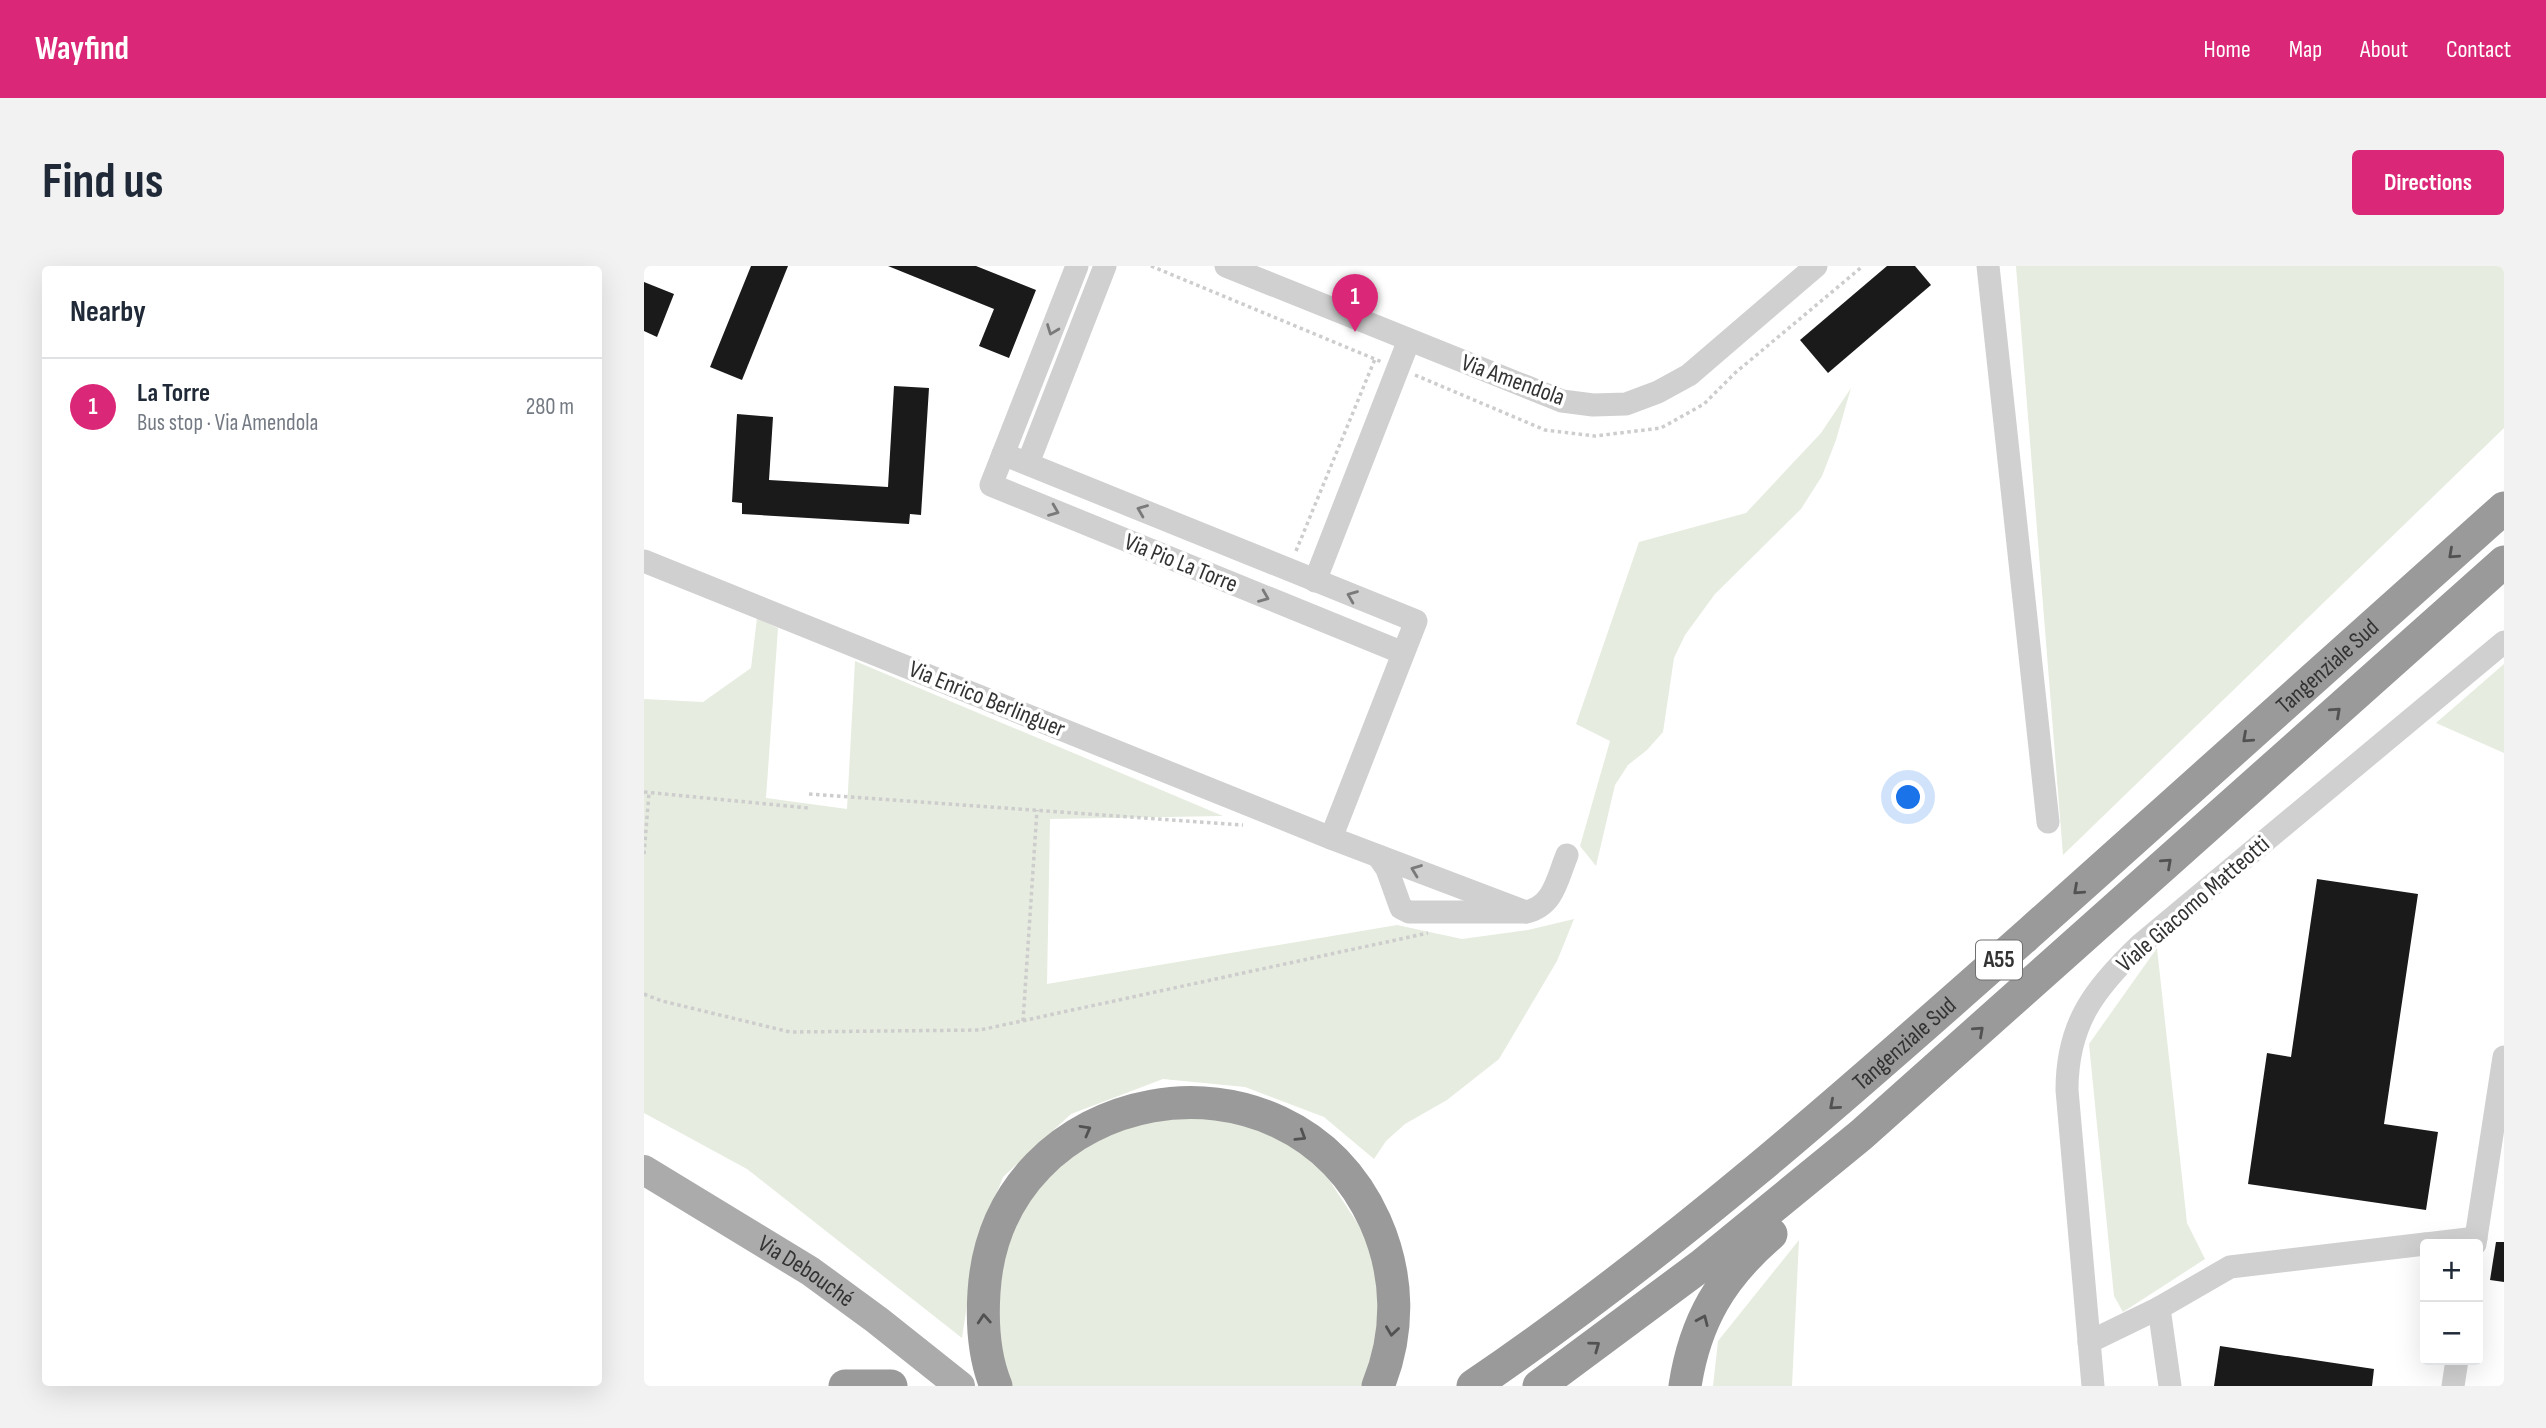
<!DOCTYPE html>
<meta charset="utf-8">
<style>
body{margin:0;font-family:"Sofia Sans Condensed",sans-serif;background:#f2f2f3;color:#1f2937}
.controls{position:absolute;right:21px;bottom:21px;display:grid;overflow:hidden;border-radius:7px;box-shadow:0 7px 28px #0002}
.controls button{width:63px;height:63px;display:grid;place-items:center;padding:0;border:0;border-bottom:2px solid #e0e1e3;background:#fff;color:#1f2937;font:35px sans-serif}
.you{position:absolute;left:1265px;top:532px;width:24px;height:24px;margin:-18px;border:5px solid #fff;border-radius:50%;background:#1a73e8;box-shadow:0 0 0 10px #1a73e833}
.badge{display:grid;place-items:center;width:46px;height:46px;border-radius:50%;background:#db2777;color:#fff;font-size:23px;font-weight:700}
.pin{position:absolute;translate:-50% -58px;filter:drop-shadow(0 2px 4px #0008)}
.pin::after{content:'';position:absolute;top:37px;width:24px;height:21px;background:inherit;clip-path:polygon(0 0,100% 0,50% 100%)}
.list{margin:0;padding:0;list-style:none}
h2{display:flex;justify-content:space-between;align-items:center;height:91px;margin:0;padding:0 28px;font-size:30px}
h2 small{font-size:23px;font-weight:400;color:#747a83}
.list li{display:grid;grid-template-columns:46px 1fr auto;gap:21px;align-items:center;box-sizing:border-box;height:98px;padding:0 28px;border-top:2px solid #e0e1e3}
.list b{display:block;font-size:26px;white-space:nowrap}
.list p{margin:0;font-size:23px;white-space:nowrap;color:#747a83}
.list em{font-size:23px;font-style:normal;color:#747a83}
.map{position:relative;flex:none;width:1860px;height:1120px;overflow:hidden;border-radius:7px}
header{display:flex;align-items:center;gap:42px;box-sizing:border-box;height:98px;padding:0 35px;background:#db2777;color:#fff}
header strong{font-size:33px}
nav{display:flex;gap:38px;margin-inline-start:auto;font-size:24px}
.intro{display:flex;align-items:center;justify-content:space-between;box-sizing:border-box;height:168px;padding:0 42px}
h1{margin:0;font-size:49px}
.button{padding:18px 32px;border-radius:7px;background:#db2777;color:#fff;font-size:24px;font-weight:700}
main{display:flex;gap:42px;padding:0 42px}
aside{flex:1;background:#fff;border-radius:7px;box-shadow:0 7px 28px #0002}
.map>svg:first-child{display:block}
</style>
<header>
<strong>Wayfind</strong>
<nav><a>Home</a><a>Map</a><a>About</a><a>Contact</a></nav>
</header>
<div class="intro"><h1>Find us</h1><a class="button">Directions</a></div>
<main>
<aside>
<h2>Nearby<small></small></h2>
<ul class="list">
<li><span class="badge">1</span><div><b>La Torre</b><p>Bus stop · Via Amendola</p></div><em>280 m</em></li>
</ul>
</aside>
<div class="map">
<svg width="1860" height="1120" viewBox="0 0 1860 1120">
<rect width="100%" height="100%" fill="#fff"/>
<g fill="#e6ecdf">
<polygon points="1372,0 1860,0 1860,162 1419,589"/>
<polygon points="1207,122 1192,174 1178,210 1157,243 1071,328 1041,369 1030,392 1019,466 1003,484 984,499 971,519 952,600 936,580 966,475 932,458 995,276 1102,247 1177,167"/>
<polygon points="113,352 134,362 122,532 203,543 211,395 579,550 406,553 403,718 753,659 818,673 884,664 930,653 913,695 855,793 803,834 761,858 742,875 730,893 680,851 601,821 519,813 427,848 359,911 332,980 318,1072 103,903 0,847 0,433 59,436 107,402"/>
<polygon points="1860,398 1860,487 1792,457"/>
<polygon points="1513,682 1543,957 1561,993 1479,1046 1470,1030 1445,778"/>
<polygon points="545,849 613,859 674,897 729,981 739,1055 721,1120 367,1120 350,1050 366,966 387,930 417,897 477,862"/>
<polygon points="1155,974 1148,1120 1069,1120 1074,1075"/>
</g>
<g fill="#1a1a1a">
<polygon points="107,0 144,0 98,114 66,101"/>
<polygon points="244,0 332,0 392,24 365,92 335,80 350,43"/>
<polygon points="1243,0 1271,0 1287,19 1184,107 1156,74"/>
<polygon points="0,16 30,28 13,71 0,65"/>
<polygon points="250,120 285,122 277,249 266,248 265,258 98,248 98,237 88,236 93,148 129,151 125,214 244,221"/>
<polygon points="1673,613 1774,628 1740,858 1794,866 1782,944 1604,918 1623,787 1647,791"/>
<polygon points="1852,976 1860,976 1860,1016 1846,1014"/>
<polygon points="1576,1080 1730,1103 1728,1120 1570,1120"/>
</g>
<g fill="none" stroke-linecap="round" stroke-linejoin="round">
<g stroke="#cdcdcd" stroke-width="3.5" stroke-dasharray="3.5 3.5" stroke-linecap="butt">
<polyline points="507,0 738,96"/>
<polyline points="771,109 901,164 951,170 1017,162 1060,138 1091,107 1219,0"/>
<polyline points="652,285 731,93"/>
<polyline points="0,526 164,542"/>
<polyline points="165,528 599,559"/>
<polyline points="0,588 5,527"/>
<polyline points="0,728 18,735 146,766 336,764 784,667"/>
<polyline points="379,755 393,544"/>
</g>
<g stroke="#d0d0d0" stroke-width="23">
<polyline points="433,0 347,219 759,387"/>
<polyline points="582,0 918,135 949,139 982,138 1014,126 1045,109 1172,0"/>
<polyline points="1344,0 1404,556"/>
<polyline points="359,188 772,355 687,572"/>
<polyline points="384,197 461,0"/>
<polyline points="0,295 687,572 882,646"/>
<polyline points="671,315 765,74"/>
<path d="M734,590L743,603L757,642L765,646H882C910,640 913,613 923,589"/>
<polyline points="1782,978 1832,972"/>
<polyline points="1831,978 1860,791"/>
<polyline points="1515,1042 1586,1001 1781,978"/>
<polyline points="1445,1076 1515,1042 1526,1120"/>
<path d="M1449,1120L1423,824C1423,758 1450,723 1496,679L1860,376"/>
<polyline points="1809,1120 1813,1094"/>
</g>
<path stroke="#ababab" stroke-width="30" id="s1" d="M0,904L166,1005L233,1054L316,1120"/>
<g stroke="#9a9a9a" stroke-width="33">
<polyline points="201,1120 247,1120"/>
<path d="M352,1120C340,1091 338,1057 340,1026C353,816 644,764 731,955C755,1009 756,1066 734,1120"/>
<path id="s2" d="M829,1120C1026,986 1205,827 1383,669C1542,527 1701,384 1860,242"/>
<polyline points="895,1120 1058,999 1217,869 1860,296"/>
<path d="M1041,1120C1051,1055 1077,1011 1127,968"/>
</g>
</g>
<defs><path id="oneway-chevron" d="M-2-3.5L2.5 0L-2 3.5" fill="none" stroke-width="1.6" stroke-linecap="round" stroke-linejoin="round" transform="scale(1.75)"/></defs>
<g stroke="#7a7a7a">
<use href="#oneway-chevron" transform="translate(408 64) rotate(111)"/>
<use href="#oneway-chevron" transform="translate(498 244) rotate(-158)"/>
<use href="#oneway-chevron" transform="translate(410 245) rotate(22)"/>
<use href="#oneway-chevron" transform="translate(708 330) rotate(-158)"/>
<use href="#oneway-chevron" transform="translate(620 331) rotate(22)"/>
<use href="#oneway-chevron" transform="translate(772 604) rotate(-159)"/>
</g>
<g stroke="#525252">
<use href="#oneway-chevron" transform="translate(1809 288) rotate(138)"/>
<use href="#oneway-chevron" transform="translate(1692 446) rotate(-42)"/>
<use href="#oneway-chevron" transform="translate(1603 472) rotate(138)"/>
<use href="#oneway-chevron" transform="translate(1523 597) rotate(-42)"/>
<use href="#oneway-chevron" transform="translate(1434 624) rotate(138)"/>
<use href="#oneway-chevron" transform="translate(1335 765) rotate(-42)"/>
<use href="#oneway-chevron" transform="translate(1190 839) rotate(139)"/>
<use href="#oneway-chevron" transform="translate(442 864) rotate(-29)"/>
<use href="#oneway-chevron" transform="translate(657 870) rotate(32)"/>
<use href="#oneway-chevron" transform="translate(340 1053) rotate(-94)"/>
<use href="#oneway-chevron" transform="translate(1059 1054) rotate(-66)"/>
<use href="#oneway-chevron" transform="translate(748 1065) rotate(98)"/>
<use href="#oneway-chevron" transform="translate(951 1080) rotate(-36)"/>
</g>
<g text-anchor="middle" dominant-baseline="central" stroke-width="7" stroke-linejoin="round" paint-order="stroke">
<rect fill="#fff" stroke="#707070" stroke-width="2" x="1332" y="674.5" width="46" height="39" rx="5"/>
<g font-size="23" font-weight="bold" fill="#333">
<text x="1355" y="694">A55</text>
</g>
<g font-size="24" fill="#333" stroke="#fff">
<text transform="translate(869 114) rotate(20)">Via Amendola</text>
<text transform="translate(537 297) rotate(22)">Via Pio La Torre</text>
<text stroke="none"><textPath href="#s2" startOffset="1118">Tangenziale Sud</textPath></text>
<text transform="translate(343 433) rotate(22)">Via Enrico Berlinguer</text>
<text transform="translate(1549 638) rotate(-41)">Viale Giacomo Matteotti</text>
<text stroke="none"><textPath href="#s2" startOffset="551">Tangenziale Sud</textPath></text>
<text stroke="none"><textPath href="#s1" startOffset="191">Via Debouché</textPath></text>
</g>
</g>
</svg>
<div class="controls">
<button>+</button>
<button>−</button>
</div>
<div class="you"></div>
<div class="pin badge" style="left:711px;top:66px">1</div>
</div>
</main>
